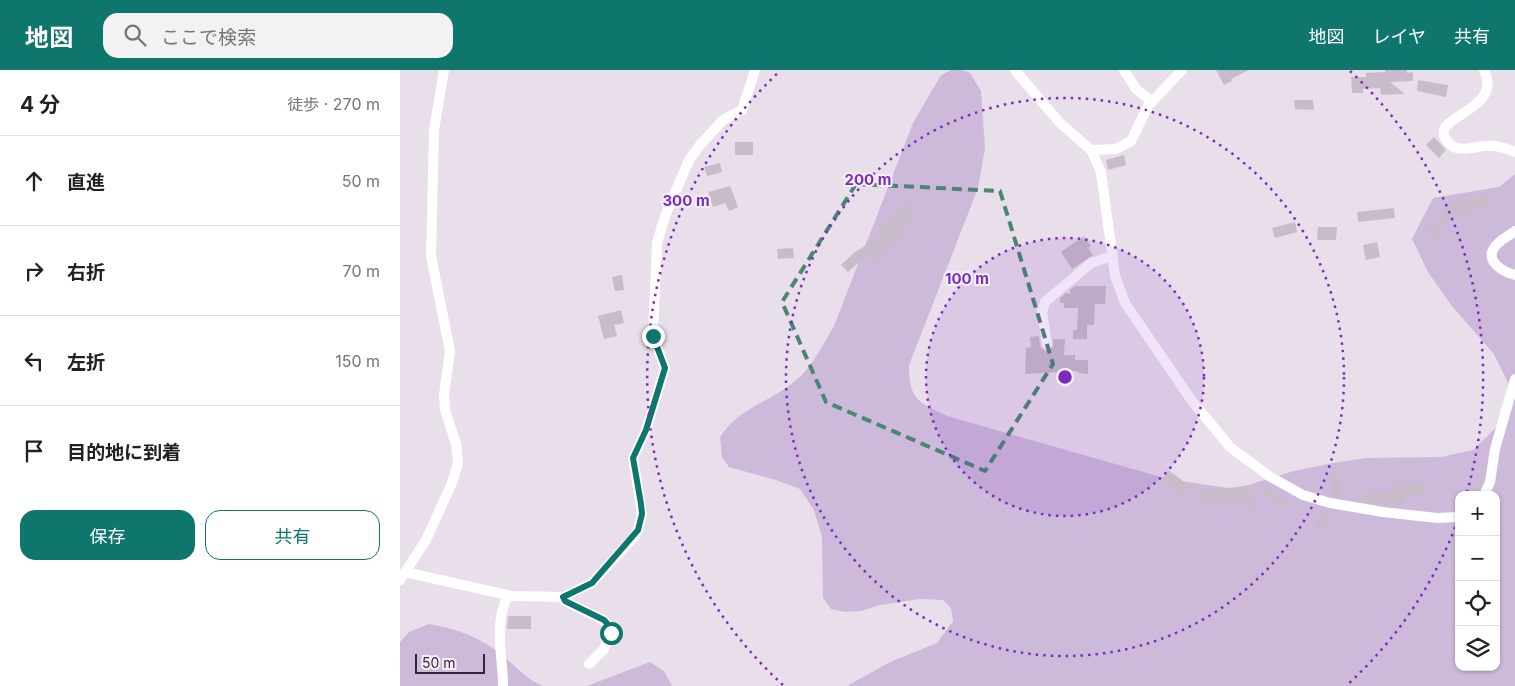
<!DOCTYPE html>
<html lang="ja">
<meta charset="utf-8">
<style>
body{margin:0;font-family:Inter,"Noto Sans JP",sans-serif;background:#f2f2f2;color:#202124}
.controls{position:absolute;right:15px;bottom:15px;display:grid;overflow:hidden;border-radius:10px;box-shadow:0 1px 4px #0004}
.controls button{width:45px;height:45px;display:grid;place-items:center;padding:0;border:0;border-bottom:1px solid #e0e0e0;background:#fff;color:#202124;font:25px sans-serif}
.scale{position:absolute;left:15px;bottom:12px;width:70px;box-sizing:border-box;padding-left:5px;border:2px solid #392138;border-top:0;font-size:14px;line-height:18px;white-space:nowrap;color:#392138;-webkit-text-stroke:4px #f5eff7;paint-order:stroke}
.stop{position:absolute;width:15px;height:15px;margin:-11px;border:4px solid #0f766e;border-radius:50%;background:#fff}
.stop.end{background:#0f766e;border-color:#fff;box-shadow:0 1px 5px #0008}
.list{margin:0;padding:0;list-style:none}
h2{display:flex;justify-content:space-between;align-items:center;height:65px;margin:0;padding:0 20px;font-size:21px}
h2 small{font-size:16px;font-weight:400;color:#757577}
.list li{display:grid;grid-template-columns:32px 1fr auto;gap:15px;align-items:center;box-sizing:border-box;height:90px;padding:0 20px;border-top:1px solid #e0e0e0}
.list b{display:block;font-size:19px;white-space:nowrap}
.list em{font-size:16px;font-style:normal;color:#757577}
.actions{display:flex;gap:10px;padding:15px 20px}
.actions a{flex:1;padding:11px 0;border:1px solid #0f766e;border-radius:15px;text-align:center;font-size:18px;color:#0f766e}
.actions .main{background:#0f766e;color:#fff}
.icon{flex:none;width:28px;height:28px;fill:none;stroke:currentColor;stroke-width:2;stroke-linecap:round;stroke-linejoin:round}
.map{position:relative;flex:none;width:1115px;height:616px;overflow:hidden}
header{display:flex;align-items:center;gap:30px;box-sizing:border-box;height:70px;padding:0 25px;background:#0f766e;color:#fff}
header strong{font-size:24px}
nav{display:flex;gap:28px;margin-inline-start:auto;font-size:18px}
.search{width:350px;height:45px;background:#f2f2f2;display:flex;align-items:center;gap:12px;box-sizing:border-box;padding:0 18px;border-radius:15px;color:#757577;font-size:19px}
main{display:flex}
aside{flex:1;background:#fff}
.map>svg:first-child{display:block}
</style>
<header>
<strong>地図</strong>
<div class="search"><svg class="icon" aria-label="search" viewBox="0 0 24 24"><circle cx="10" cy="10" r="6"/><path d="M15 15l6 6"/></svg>ここで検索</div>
<nav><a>地図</a><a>レイヤ</a><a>共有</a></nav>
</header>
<main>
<aside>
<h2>4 分<small>徒歩 · 270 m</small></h2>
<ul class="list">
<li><svg class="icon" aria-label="ahead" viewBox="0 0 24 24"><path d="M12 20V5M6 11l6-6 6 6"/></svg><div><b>直進</b></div><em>50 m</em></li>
<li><svg class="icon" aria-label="right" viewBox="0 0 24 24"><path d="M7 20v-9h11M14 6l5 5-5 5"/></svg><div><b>右折</b></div><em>70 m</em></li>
<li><svg class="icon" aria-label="left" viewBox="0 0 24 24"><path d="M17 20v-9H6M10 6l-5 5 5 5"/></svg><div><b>左折</b></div><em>150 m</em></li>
<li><svg class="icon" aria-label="arrive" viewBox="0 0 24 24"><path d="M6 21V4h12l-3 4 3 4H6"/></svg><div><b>目的地に到着</b></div></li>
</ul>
<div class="actions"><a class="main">保存</a><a>共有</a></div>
</aside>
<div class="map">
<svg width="1115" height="616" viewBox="0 0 1115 616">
<rect width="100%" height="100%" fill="#e8dfea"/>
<g fill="#cdb9da" fill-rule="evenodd">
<path d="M551,0H562L570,3L581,21L585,78L578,118L509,295C509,330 518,332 547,346L768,409L835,419L894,401L933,393L966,388L1041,387L1073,380L1103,351L1108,313L1094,284L1051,235L1028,202L1012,169L1033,128L1099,117L1115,104V616H447L490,592L537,573L553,551L551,538L543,530L520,529L480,535L461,541L445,542L431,539L423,528L422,467L414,440L400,419L376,410L329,397L322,387L320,367C340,337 368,333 394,312C411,299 423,275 434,256L513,53L541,5ZM1059,425H1096V597H1059Z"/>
<path d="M29,554C53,558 74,565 94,579C111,590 124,609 143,616H0V572L9,562Z"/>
<polygon points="250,592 264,601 272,616 187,616"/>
</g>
<g fill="#c8bcca">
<polygon points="816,0 849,0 831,9 832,11 824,15"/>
<polygon points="985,0 1007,0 1007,3 1013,2 1013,11 990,12 1005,24 981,25 980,18 963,19 963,23 952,23 951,7 966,7 966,3 985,2"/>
<polygon points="1018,10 1048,15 1046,27 1017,21"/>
<polygon points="894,30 913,30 914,40 895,39"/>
<polygon points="1034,67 1046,80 1039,88 1026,75"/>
<rect x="335" y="72" width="18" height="13"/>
<polygon points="724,85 726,95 708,100 706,90"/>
<polygon points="320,93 322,102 307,106 304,97"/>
<polygon points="330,116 338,137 329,141 325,133 313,137 308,122"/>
<polygon points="1086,124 1089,135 1065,143 1065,145 1050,150 1043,155 1037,148 1051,137 1050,133 1061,130 1062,133"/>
<polygon points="513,126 508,140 514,146 501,158 505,162 493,176 480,185 482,187 473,192 468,184 448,202 441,195 455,182 482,166 479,160"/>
<polygon points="994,138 995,148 958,152 957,142"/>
<polygon points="895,152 897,162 875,168 872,158"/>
<polygon points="1038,152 1045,164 1033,170 1027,158"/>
<polygon points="918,157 937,157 936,170 917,170"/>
<polygon points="684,166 691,176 688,178 693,185 672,199 661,182"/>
<polygon points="977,172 980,187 966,190 963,175"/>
<polygon points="393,178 394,188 378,189 377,179"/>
<polygon points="222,205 224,220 215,221 212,207"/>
<polygon points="675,216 706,216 705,234 695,234 694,255 687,255 687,269 673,269 673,260 677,260 678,238 664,238 664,233 660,233 660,228 666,223 670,224 670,220"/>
<polygon points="221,240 224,253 214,255 217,266 204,269 198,246"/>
<polygon points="639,266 640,276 645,281 653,277 653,269 665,269 664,285 675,285 675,290 688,290 688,304 678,303 678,301 625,304 626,278 631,277 630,267"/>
<polygon points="768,400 790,416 783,426 761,410"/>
<polygon points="931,405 940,405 940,426 931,425"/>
<polygon points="994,414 1026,414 1025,426 1005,426 1005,433 976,434 963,432 964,422 994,422"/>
<polygon points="849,415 850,425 854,424 855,437 846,439 846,433 818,437 817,431 799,434 797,423"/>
<polygon points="866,417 894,437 880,436 862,423"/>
<polygon points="920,439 930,441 926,461 916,459"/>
<polygon points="108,546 131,546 131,559 107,559"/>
</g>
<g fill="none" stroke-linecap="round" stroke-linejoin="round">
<g stroke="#fff" stroke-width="10">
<polyline points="615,0 660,53 691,80 701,102 715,206 725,233 792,331 830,377 869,406 903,425 930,433 983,442 1037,448 1059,447"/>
<polyline points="724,0 736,19 752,31"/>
<path d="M1084,0C1106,44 1018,46 1051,75C1061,84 1080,74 1092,76C1100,76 1108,79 1115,82"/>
<polyline points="691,80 716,79 731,71 748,36 782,0"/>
<path d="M1115,161C1111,164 1106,167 1102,170C1080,186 1097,200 1115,205"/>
<polyline points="647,274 642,242 645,232 691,193 712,186"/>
<polyline points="1084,425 1090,412 1095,379 1115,309"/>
<polyline points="5,502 112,526 163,527 192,513 234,467 238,460 242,444 233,388 246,360 265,298 253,266 257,173 265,146 289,90 300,75 323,50 342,40 355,0"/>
<polyline points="0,510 26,470 52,413 58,393 56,374 45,340 44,325 50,281 31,186 34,60 44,0"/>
<polyline points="163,527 165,531 203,550 211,558 204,579 189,594"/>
<path d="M103,616C103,585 93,555 108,526"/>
</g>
</g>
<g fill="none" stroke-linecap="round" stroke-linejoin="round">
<polyline stroke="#0f766e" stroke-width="6" points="211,563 211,558 204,550 165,531 163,527 192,513 238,460 242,444 241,434 233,388 246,360 265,298 253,266"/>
</g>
<path fill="none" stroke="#4a8672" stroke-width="4" stroke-dasharray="10 6" stroke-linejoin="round" d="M456,114L600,121L653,294L585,401L426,332L382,232Z"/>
<circle cx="665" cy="307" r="139" fill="#7b2cbf" fill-opacity=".12"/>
<g fill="none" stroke="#7b2cbf" stroke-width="2.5" stroke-dasharray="2.5 5">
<circle cx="665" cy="307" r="139"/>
<circle cx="665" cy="307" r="279"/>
<path d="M1058 450A418 418 0 0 1 947 615M383 615A418 418 0 0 1 380 1M950 1A418 418 0 0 1 1067 422"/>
</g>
<circle cx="665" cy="307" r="8" fill="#7b2cbf" stroke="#f5eff7" stroke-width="2.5"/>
<g font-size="15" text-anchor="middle" font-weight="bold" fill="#7b2cbf" stroke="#f5eff7" stroke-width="4" stroke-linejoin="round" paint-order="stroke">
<text x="468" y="115">200 m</text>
<text x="286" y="136">300 m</text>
<text x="567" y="214">100 m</text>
</g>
</svg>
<div class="controls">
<button>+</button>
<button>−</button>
<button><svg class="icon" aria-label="locate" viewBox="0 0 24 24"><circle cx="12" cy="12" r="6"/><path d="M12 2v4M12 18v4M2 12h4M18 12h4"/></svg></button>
<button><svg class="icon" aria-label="layers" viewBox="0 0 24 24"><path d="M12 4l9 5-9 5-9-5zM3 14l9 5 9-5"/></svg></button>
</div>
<div class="scale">50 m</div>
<div class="stop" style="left:211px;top:563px"></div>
<div class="stop end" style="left:253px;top:266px"></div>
</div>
</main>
